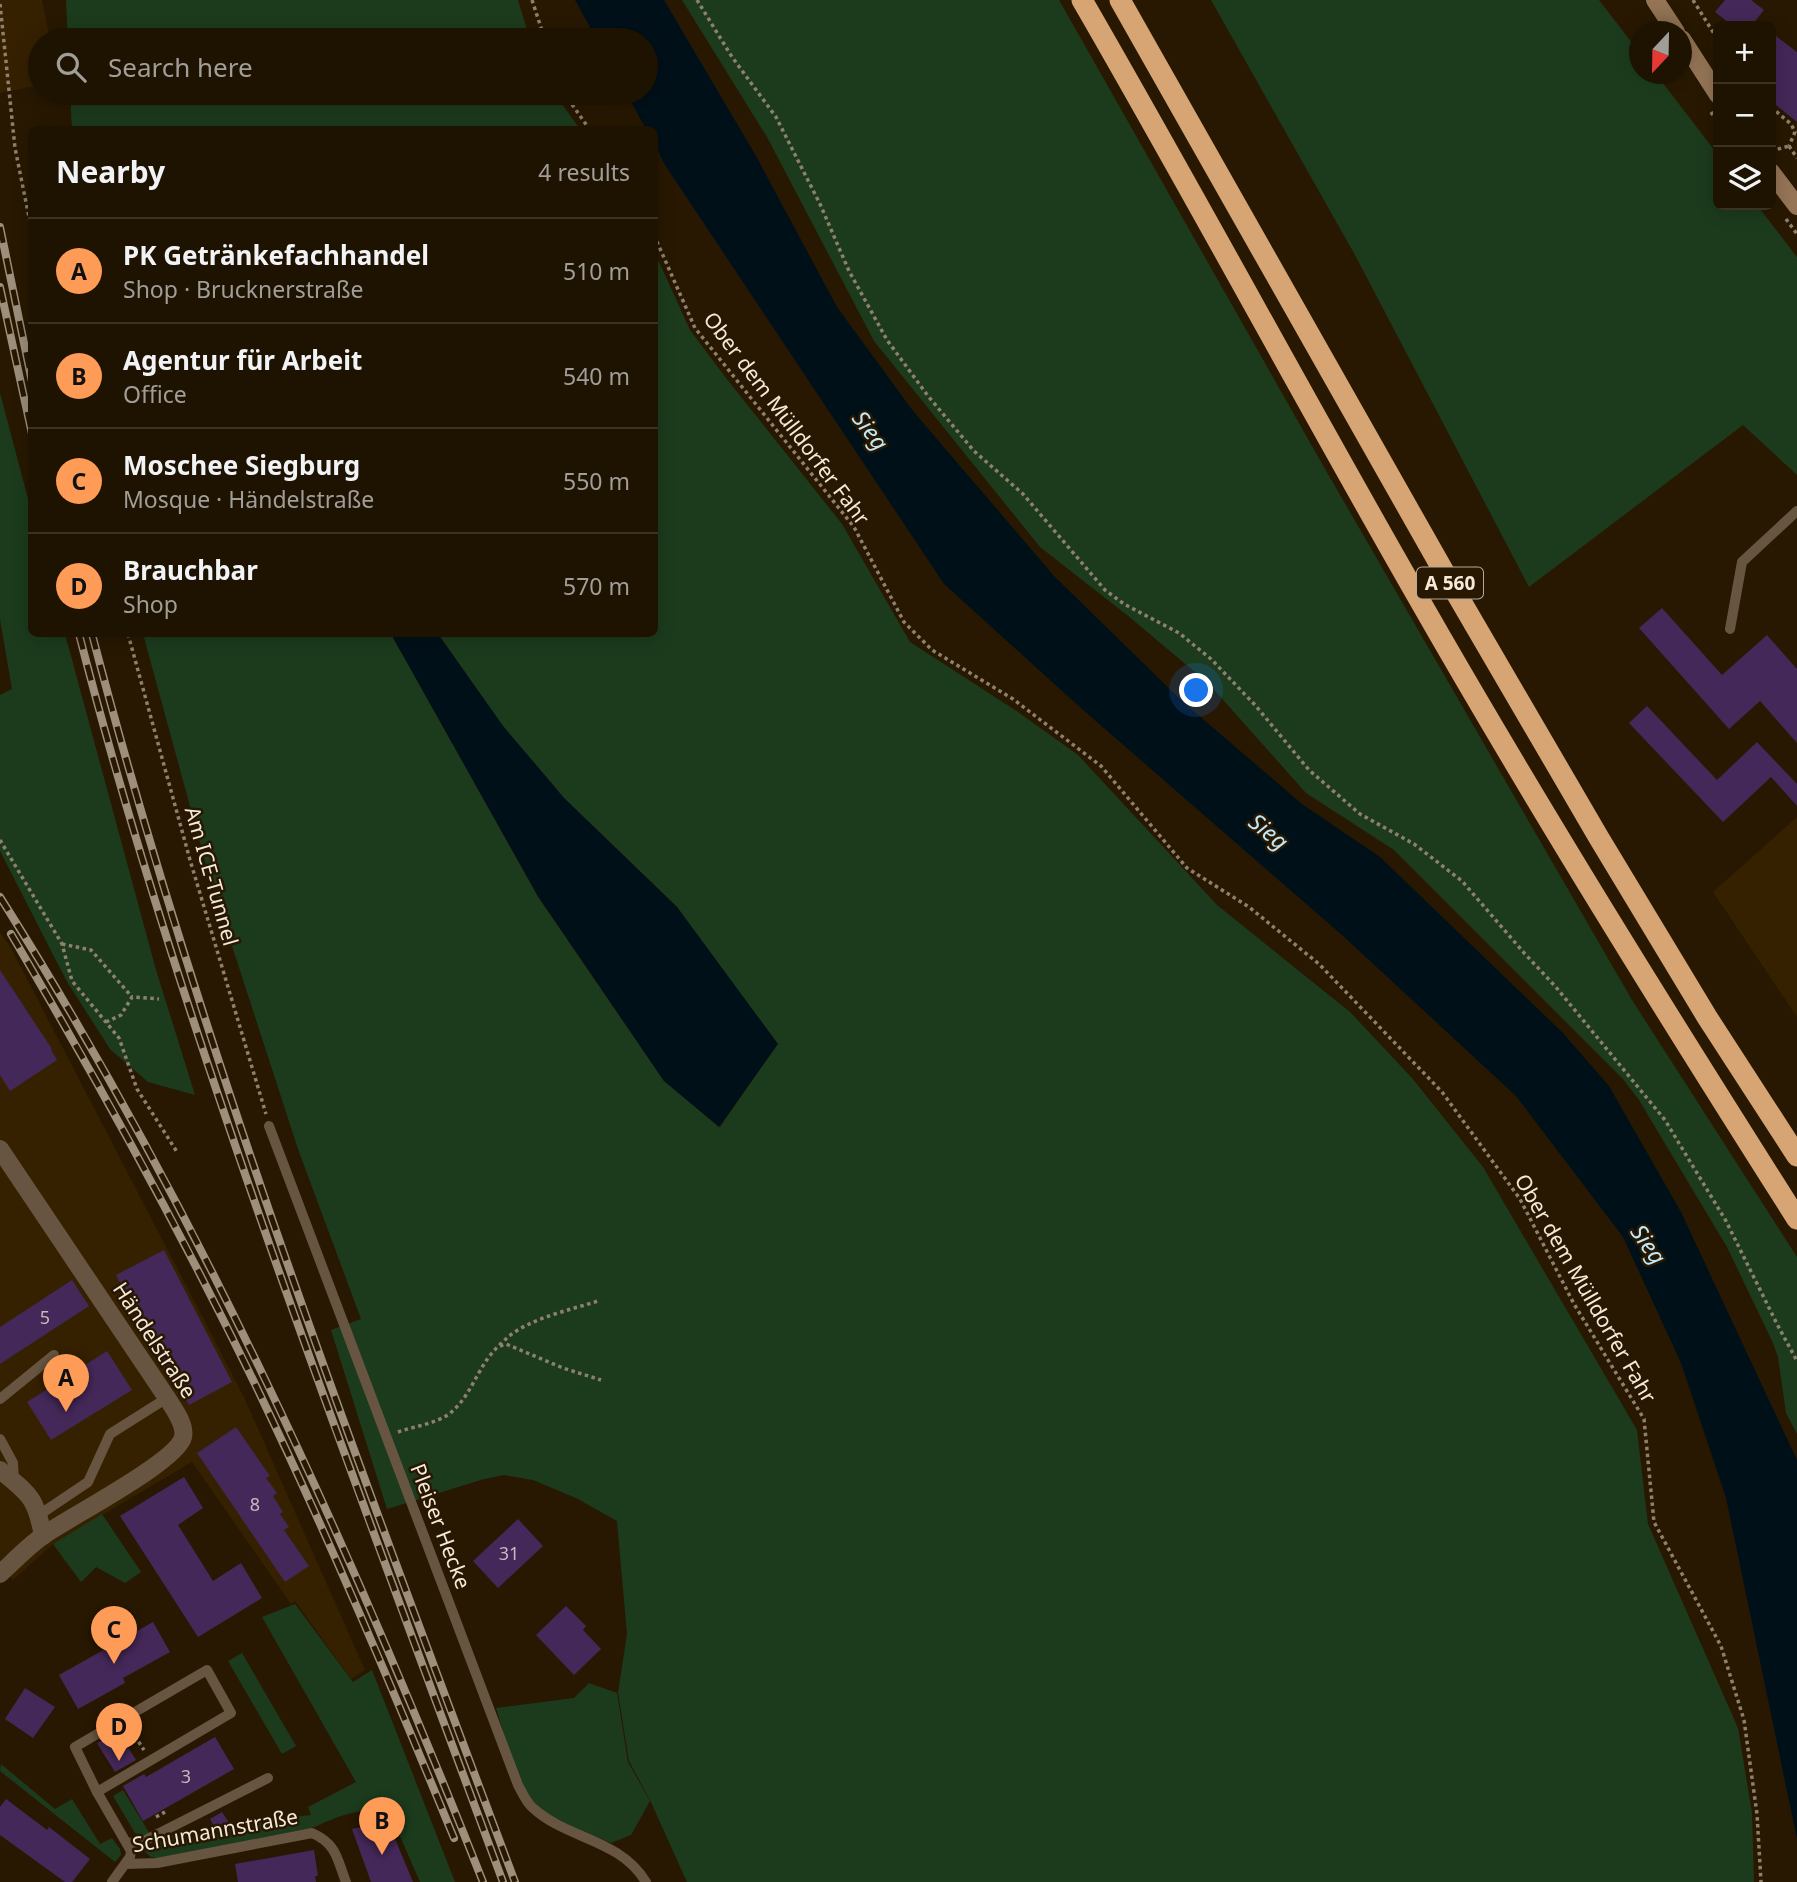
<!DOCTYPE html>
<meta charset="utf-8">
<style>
body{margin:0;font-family:"Noto Sans",sans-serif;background:#261b0b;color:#f1f3f6}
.controls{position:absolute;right:21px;top:21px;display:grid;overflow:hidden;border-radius:10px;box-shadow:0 4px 18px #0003}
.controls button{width:63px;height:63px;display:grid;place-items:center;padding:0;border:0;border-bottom:2px solid #3c3223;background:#1e1201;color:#f1f3f6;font:35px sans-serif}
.compass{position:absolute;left:1629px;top:21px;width:63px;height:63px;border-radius:50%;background:#1e1201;box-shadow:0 4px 18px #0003;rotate:202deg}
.you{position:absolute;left:1197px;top:691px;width:24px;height:24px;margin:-18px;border:5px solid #fff;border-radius:50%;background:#1a73e8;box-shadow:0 0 0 10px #1a73e833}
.badge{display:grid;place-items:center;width:46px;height:46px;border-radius:50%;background:#fe9c57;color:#111;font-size:23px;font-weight:700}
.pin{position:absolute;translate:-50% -58px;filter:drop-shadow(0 2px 4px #0008)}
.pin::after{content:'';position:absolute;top:37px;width:24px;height:21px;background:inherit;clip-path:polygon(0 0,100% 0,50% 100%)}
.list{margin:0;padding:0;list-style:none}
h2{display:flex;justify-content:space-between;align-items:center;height:91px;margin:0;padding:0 28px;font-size:30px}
h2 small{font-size:23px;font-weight:400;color:#a19e99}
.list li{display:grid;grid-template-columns:46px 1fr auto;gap:21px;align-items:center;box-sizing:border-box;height:105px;padding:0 28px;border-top:2px solid #3c3223}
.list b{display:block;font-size:26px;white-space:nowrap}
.list p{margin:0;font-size:23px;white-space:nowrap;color:#a19e99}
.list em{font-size:23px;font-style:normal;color:#a19e99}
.icon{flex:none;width:38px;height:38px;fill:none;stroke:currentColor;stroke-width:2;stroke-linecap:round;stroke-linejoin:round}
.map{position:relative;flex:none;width:1797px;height:1882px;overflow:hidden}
.search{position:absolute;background:#1e1201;box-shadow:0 4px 18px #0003;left:28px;top:28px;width:630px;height:77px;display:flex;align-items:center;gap:18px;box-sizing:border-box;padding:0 24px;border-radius:38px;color:#a19e99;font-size:26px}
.panel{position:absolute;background:#1e1201;box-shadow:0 4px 18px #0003;left:28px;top:126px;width:630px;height:511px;border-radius:10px}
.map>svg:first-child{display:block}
</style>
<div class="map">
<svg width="1797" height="1882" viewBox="0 0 1797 1882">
<rect width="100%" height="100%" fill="#281801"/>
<g fill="#352000">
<polygon points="0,0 42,0 50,40 40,40 40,85 0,93"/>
<polygon points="1797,817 1797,1017 1713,892"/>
<polygon points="0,932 11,948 244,1397 365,1670 351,1679 295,1601 291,1604 192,1462 53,1544 13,1580 0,1567"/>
</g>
<g fill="#1c3b1d">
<polygon points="66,0 518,0 530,40 68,40"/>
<polygon points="682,0 1059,0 1321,462 1632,1000 1797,1257 1797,1434 1786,1413 1778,1357 1773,1343 1727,1247 1639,1100 1623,1079 1394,850 1306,793 1208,683 1127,615 1040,547 874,341 767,137"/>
<polygon points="1211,0 1599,0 1639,52 1640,74 1656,74 1718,155 1718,205 1757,205 1797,257 1797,475 1743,425 1529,587 1355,255"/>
<polygon points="70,93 554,93 580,129 72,129"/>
<polygon points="655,253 690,330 726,378 842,524 910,642 1018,712 1078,755 1217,905 1350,1012 1412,1078 1483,1167 1637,1430 1648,1524 1738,1728 1752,1813 1754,1882 687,1882 650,1800 629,1761 618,1693 627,1634 617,1521 576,1498 533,1480 504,1475 484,1479 387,1509 331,1330 361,1319 298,1149 208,872 143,634 391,634 538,897 664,1081 720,1127 777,1044 677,907 564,798 503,726 438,634 654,634"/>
<polygon points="0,393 31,510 32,634 65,634 156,970 195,1095 148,1082 110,1049 66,980 0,851 0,695 12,689 0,619"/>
<polygon points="102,1514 141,1572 125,1583 96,1567 81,1582 53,1544"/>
<path d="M295,1604L353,1682L372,1670L455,1882H420L389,1811C369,1805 333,1817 315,1827L161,1859L151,1857L144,1851L152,1849V1846L183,1829L190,1839L214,1830L217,1834C242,1819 283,1818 311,1815L308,1807L356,1782L262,1617Z"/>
<polygon points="242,1653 296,1746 282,1754 228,1661"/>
<path d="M589,1683L617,1693L628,1762L650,1801L631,1835L611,1843C586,1832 554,1823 535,1803C519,1786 503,1731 496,1708L574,1698Z"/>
<polygon points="1,1764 55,1809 72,1799 100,1844 112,1838 120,1849 121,1855 115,1862 0,1771"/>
<polygon points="123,1790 150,1834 142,1836 135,1833 113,1796"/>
</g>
<g fill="#001019">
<polygon points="575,0 664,0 756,156 837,307 913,411 1054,576 1183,702 1302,804 1380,857 1563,1033 1609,1086 1681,1212 1797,1460 1797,1839 1726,1498 1681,1363 1623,1237 1516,1096 1342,935 1082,709 944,584 665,165 655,145 654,130 646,129 626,93 646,93 646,40 597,40"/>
<polygon points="391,634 438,634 503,726 564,798 677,907 778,1044 719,1127 664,1081 538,896"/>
</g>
<g fill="#442859">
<polygon points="1725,0 1751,0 1764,10 1751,26 1733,26 1715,12"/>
<polygon points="1771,32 1797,52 1797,122 1771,101"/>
<polygon points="1662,608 1722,675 1767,635 1797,669 1797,743 1760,701 1729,729 1639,628"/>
<polygon points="1647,706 1717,780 1757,742 1797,784 1797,806 1771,777 1723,822 1629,723"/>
<polygon points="0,970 52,1049 51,1050 57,1060 10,1091 0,1075"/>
<polygon points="164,1250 232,1382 189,1405 169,1367 165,1370 116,1275"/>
<polygon points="72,1280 89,1306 0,1364 0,1327"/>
<polygon points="107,1351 132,1390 51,1440 27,1402"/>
<polygon points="236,1427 270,1476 266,1478 277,1493 273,1496 283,1512 280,1514 289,1527 284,1530 309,1566 285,1582 197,1453"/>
<polygon points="184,1477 203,1508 178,1525 213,1581 241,1563 262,1598 198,1637 120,1516"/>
<polygon points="518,1519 543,1546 498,1588 473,1561"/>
<polygon points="566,1606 586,1626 583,1630 601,1649 574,1675 536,1635"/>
<polygon points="153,1622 170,1652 123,1678 125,1683 78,1709 59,1675"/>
<polygon points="25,1688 55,1707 33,1738 5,1719"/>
<polygon points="118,1731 136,1760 115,1772 97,1743"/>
<polygon points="215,1737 234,1769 143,1821 123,1786 144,1774 146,1777"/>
<polygon points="6,1799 47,1830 49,1827 90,1859 72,1882 65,1882 0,1835 0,1807"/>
<polygon points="222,1812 230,1824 217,1832 210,1819"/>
<polygon points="388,1822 413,1882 371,1882 352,1829"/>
<polygon points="314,1850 318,1876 315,1876 316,1882 238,1882 235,1864"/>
</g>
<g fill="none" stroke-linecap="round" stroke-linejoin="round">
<g stroke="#8e806d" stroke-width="3.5" stroke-dasharray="3.5 3.5" stroke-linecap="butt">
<polyline points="532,0 545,40"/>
<polyline points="697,0 732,57 776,117 820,204 849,271 887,340 928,396 974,451 1023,494 1105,590 1124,604 1179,633 1211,659 1255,705 1309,770 1360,814 1414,844 1462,881 1525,954 1555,986 1665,1120 1726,1221 1777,1324 1797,1361"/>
<polyline points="1693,0 1718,40"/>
<polyline points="0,4 15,148 32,232"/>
<polyline points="564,93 590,130"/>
<polyline points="1771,107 1791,124 1795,132 1789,146"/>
<polyline points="1711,112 1718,123"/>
<polyline points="1789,146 1797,158"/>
<polyline points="1771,151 1789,146"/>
<polyline points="1786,219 1797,234"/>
<polyline points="654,235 695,328 854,527 904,622 932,650 1013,699 1101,766 1187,868 1249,907 1319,964 1442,1092 1520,1199 1574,1304 1644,1419 1654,1522 1721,1646 1744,1720 1757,1814 1761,1882"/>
<polyline points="128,634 190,860 266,1114"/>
<polyline points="0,840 62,944 72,981 119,1038 137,1089 177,1152"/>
<polyline points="62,944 91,950 132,997"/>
<polyline points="106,1022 121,1015 132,997 159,999"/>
<polyline points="500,1346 506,1344 563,1368 601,1380"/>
<path d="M398,1432C415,1426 435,1424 449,1414C467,1400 474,1379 486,1361C492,1352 500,1344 508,1337C531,1318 570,1310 598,1301"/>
<polyline points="131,1730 144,1750"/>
<polyline points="127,1745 136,1738"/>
<polyline points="156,1817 165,1812"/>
</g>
<g stroke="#685541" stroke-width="10">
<polyline points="1730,629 1742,562 1797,511"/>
<path d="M269,1126L518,1785C522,1792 526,1802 533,1808C568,1840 619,1838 646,1882"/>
<polyline points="0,1399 54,1355"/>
<polyline points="0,1439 13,1463 14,1481"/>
<polyline points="39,1515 88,1482 110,1434 167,1398"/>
<polygon points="207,1670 231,1713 97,1792 75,1747"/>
<polyline points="97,1792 131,1851 130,1857 112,1882"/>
<polyline points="127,1843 142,1842 268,1778"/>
<path d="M126,1864L157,1863L312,1833C337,1844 337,1859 346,1882"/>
</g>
<g stroke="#685541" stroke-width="18">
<path d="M0,1149L167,1398C173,1408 186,1424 183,1437C178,1461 70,1517 44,1535C28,1546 14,1561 0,1574"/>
<path d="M0,1470C29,1494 36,1497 43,1536"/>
</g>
<g stroke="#957556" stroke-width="18">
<polyline points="1655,0 1676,32"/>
<polyline points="1682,39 1718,95"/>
<polyline points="1771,172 1797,206"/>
</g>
<g stroke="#d6a573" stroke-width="21">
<path d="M1082,0C1196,197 1303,397 1416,594C1537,806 1666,1013 1797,1219"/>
<polyline points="1120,0 1448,579 1599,838 1707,1017 1797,1156"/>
</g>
<defs>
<g id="rail">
<polyline points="0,227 32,382"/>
<polyline points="0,287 32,434"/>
<path d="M79,634C134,848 204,1058 277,1266C350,1472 427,1677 503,1882"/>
<path d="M92,634C203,1059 361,1471 515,1882"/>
<path d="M0,897C195,1205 349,1543 483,1882"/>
<path d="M11,934C98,1081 180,1230 255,1384C327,1533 391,1685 454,1838"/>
</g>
</defs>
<use href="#rail" stroke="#9d8f7c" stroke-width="8"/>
<use href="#rail" stroke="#281801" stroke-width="5" stroke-dasharray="16" stroke-linecap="butt"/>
</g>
<g text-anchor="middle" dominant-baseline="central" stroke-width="5" stroke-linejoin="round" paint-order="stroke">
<g font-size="18" fill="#c9b9ba">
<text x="45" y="1317">5</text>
<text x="255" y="1504">8</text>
<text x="509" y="1553">31</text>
<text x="186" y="1776">3</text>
</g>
<rect fill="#281801" stroke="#b8aa99" stroke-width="2" x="1417" y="567.5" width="66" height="31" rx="5"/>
<g font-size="19" font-weight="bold" fill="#f5e9da">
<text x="1450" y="583">A 560</text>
</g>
<g font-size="21" fill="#f5e9da" stroke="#281801">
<text transform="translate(787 418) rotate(53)">Ober dem Mülldorfer Fahr</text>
<text transform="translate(212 876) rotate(74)">Am ICE-Tunnel</text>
<text transform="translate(1586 1288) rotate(60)">Ober dem Mülldorfer Fahr</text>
<text transform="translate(155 1340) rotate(57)">Händelstraße</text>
<text transform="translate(441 1526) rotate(69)">Pleiser Hecke</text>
<text transform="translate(215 1830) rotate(-10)">Schumannstraße</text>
</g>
<g font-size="23" font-style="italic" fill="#c1e8f9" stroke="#281801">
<text transform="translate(871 430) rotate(53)">Sieg</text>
<text transform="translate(1269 831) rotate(39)">Sieg</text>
<text transform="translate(1649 1244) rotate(55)">Sieg</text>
</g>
</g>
</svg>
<div class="controls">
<button>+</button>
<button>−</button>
<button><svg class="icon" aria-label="layers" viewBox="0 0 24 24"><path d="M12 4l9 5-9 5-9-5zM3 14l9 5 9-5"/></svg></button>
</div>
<svg class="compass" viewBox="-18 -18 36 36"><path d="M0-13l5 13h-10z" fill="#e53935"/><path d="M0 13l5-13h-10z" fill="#a19e99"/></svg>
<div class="you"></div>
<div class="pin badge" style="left:66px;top:1412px">A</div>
<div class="pin badge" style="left:382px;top:1855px">B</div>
<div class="pin badge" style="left:114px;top:1664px">C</div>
<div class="pin badge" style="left:119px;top:1761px">D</div>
<div class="search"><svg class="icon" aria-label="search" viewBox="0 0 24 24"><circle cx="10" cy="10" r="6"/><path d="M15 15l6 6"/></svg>Search here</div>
<section class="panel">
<h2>Nearby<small>4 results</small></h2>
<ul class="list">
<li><span class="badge">A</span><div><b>PK Getränkefachhandel</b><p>Shop · Brucknerstraße</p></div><em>510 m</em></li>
<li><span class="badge">B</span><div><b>Agentur für Arbeit</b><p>Office</p></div><em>540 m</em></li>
<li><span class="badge">C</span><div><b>Moschee Siegburg</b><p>Mosque · Händelstraße</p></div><em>550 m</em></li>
<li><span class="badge">D</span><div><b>Brauchbar</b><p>Shop</p></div><em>570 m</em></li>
</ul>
</section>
</div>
